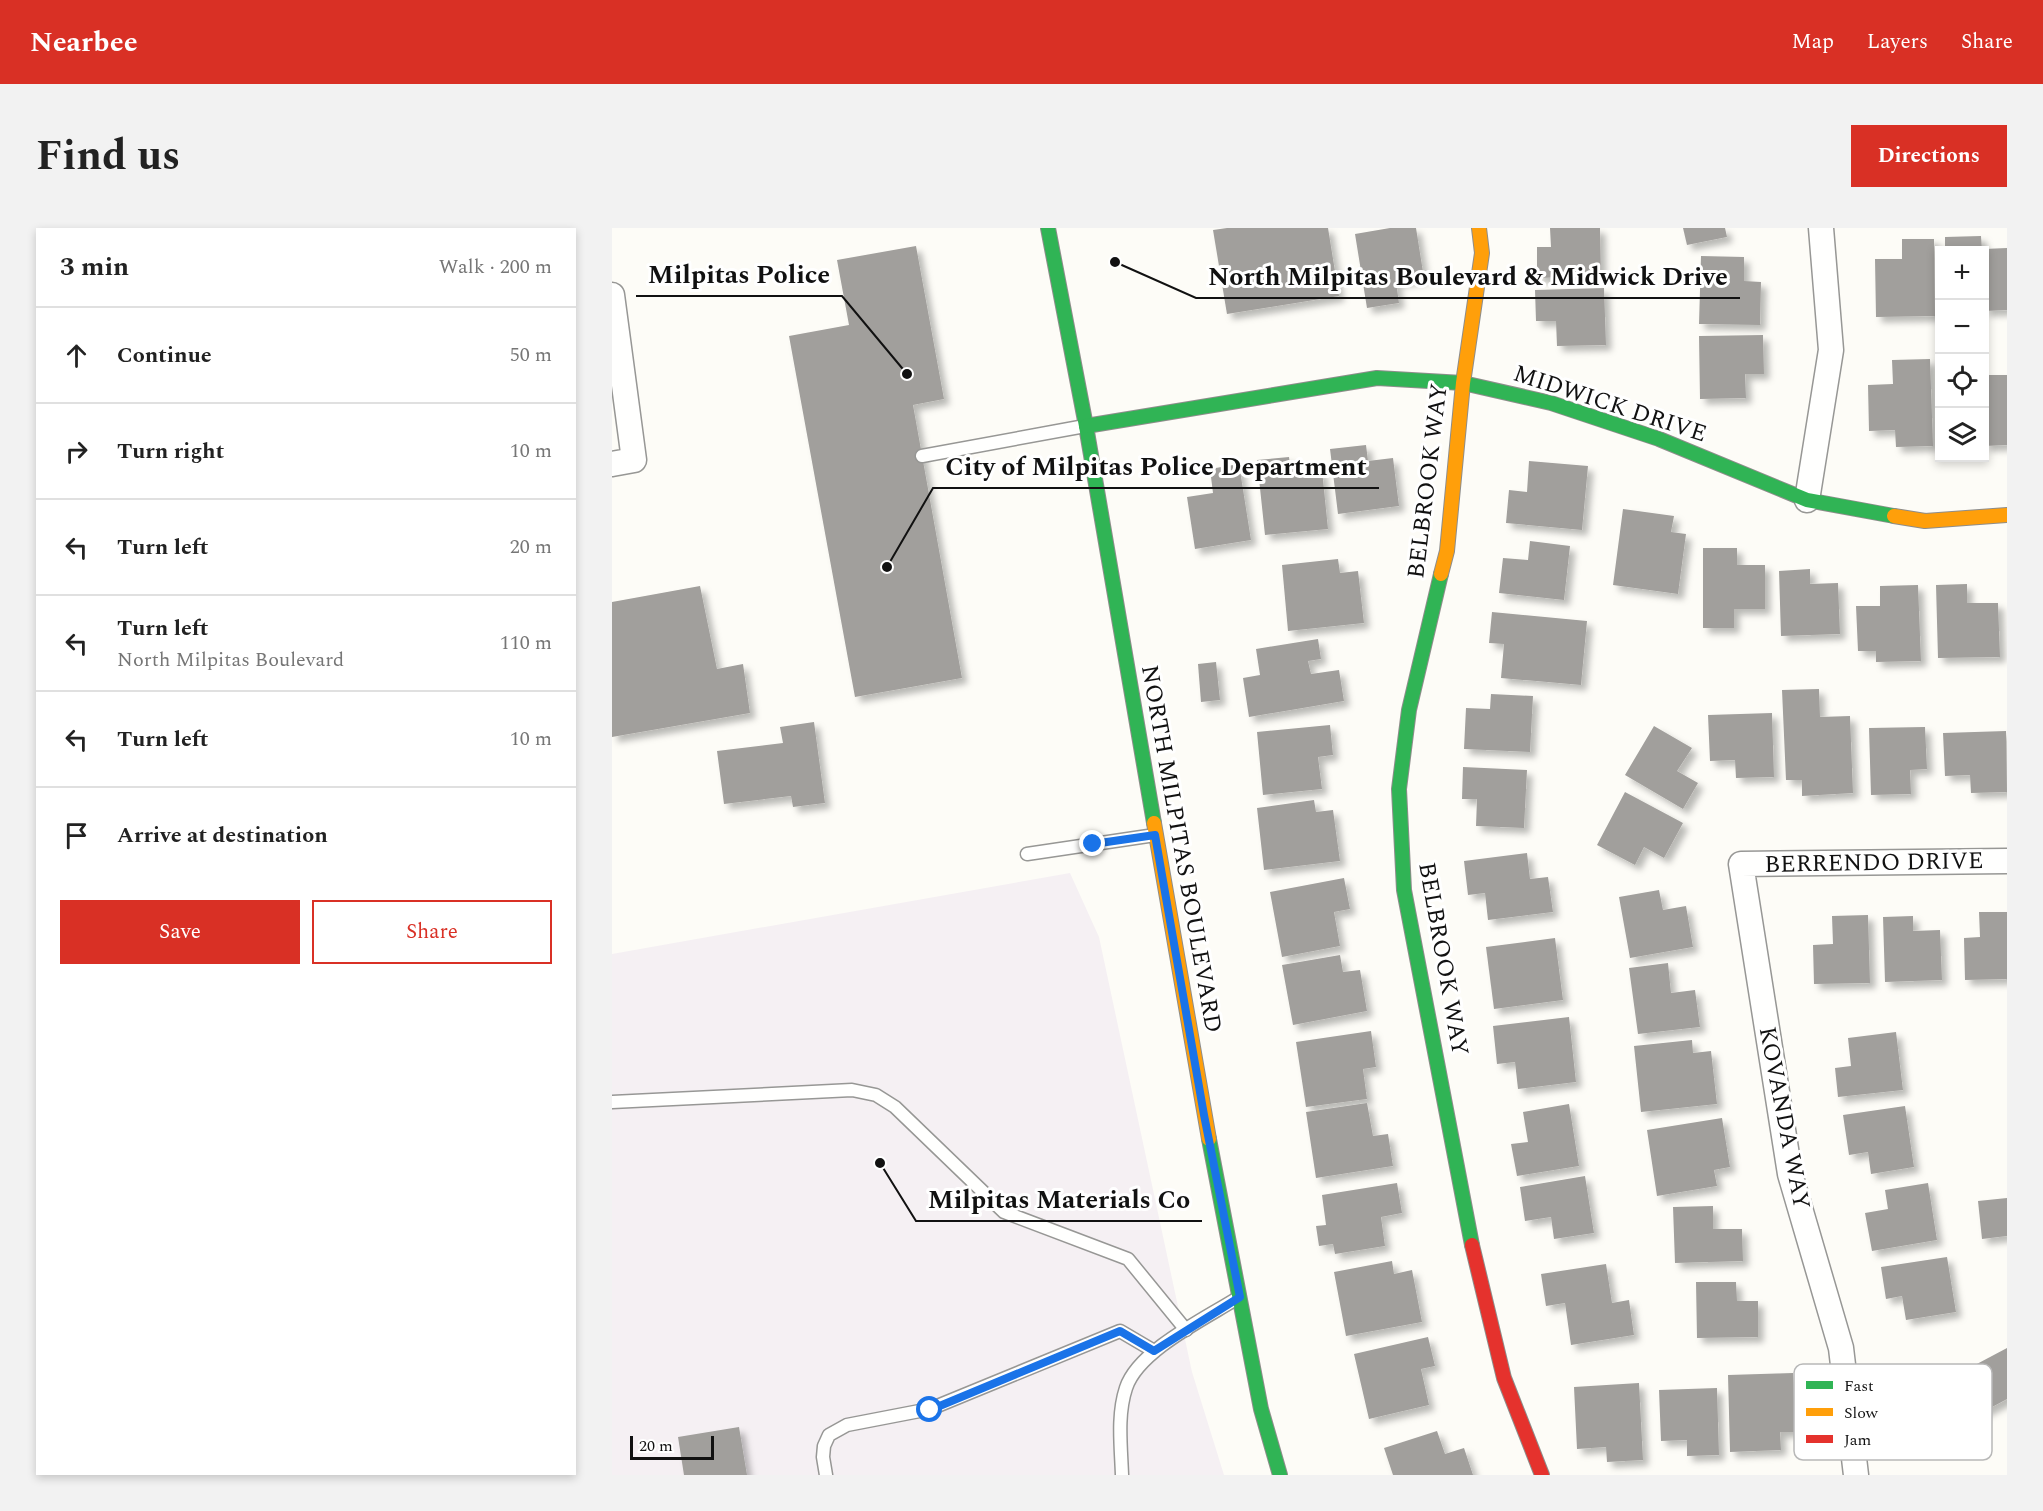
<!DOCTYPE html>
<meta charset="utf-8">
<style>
body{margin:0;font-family:Spectral,serif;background:#f2f2f2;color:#222}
.controls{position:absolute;right:18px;top:18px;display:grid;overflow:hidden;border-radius:0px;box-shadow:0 3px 9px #0003}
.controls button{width:54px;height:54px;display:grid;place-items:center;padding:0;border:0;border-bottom:2px solid #e0e0e0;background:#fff;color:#222;font:30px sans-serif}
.scale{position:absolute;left:18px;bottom:15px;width:84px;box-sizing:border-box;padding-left:6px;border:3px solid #111;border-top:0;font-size:16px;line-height:21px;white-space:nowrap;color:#111;-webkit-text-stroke:4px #fff;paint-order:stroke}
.stop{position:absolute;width:18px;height:18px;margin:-14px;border:4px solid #1a73e8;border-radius:50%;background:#fff}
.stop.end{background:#1a73e8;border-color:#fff;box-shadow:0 2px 6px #0008}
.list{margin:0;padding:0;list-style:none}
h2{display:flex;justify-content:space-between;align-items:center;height:78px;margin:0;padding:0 24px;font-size:26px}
h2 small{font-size:20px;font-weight:400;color:#767676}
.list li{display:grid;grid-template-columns:39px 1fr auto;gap:18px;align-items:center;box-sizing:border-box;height:96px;padding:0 24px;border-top:2px solid #e0e0e0}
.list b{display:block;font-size:22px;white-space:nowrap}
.list p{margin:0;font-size:20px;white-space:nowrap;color:#767676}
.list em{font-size:20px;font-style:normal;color:#767676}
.actions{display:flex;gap:12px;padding:18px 24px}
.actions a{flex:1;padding:14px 0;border:2px solid #d93025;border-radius:0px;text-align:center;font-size:21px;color:#d93025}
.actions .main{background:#d93025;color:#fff}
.icon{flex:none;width:33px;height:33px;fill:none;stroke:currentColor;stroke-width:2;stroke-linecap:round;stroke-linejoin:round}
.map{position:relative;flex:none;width:1395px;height:1247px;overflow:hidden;border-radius:0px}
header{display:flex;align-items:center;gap:36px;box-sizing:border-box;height:84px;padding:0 30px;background:#d93025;color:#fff}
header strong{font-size:28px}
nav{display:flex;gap:33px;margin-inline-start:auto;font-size:21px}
.intro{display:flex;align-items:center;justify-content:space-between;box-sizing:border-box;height:144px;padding:0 36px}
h1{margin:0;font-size:42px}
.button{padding:15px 27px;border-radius:0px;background:#d93025;color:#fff;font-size:21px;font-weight:700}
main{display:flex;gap:36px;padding:0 36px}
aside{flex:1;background:#fff;border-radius:0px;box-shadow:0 3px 9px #0003}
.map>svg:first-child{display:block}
</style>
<header>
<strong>Nearbee</strong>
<nav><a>Map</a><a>Layers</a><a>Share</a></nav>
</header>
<div class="intro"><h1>Find us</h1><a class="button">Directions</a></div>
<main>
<aside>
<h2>3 min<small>Walk · 200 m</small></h2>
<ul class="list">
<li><svg class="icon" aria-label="ahead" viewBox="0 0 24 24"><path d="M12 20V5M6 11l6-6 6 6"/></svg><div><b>Continue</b></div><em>50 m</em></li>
<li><svg class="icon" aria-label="right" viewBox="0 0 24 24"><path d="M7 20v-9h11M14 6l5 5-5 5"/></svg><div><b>Turn right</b></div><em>10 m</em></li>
<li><svg class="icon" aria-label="left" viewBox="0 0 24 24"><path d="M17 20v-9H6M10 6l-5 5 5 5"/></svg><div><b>Turn left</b></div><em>20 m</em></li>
<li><svg class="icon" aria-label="left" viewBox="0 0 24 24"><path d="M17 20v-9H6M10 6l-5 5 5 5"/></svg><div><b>Turn left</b><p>North Milpitas Boulevard</p></div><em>110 m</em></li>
<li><svg class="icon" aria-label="left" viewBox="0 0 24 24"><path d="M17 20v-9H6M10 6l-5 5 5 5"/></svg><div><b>Turn left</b></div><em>10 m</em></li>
<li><svg class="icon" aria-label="arrive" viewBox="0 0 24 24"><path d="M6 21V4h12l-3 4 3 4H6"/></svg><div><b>Arrive at destination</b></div></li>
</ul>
<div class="actions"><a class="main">Save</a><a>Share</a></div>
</aside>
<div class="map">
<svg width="1395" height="1247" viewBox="0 0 1395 1247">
<defs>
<filter id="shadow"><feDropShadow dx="5.5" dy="5.5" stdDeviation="3" flood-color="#0004"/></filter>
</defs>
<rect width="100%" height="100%" fill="#fdfcf7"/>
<polygon fill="#f5f0f3" points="458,645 487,709 580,1144 612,1247 0,1247 0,726"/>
<g fill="#a19f9c" filter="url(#shadow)">
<polygon points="615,0 716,0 727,68 615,86 601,2"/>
<polygon points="778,0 804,0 812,50 784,54 787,75 755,80 743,6"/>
<polygon points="938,0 988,0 989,48 925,50 925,19 939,19"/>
<polygon points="1071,0 1113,0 1115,9 1075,17"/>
<polygon points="1369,8 1370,22 1333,22 1333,9"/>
<polygon points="1290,11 1322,11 1323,88 1264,89 1263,31 1290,31"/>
<polygon points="304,18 332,171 301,177 350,450 243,469 177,108 237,97 225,32"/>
<polygon points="1395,20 1395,82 1372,83 1372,21"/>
<polygon points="1089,28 1132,29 1132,53 1149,54 1148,97 1087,96"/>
<polygon points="992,60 994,117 945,118 944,93 924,93 923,62"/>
<polygon points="1151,107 1152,146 1133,146 1134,170 1088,171 1087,108"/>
<polygon points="1318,131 1321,218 1284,219 1283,202 1257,203 1256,157 1281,156 1280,132"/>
<polygon points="1372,147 1395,147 1395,217 1372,218"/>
<polygon points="754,217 756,233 781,230 787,278 726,286 718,221"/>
<polygon points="677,229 679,245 710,242 716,301 653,307 645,232"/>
<polygon points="917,233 976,238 970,302 894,295 897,262 915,264"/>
<polygon points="627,236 639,312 583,321 575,269 601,265 598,241"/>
<polygon points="1011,281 1062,288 1059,304 1074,306 1066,366 1001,357"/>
<polygon points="918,313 958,318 952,372 887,365 891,330 916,332"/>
<polygon points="1091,320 1125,320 1125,337 1153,337 1153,381 1122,381 1122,400 1091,400"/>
<polygon points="726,331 728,345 746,343 752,395 676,403 670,337"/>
<polygon points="1198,341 1198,356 1226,355 1228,406 1169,408 1167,343"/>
<polygon points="1355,356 1355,375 1386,375 1388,429 1326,430 1324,357"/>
<polygon points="1306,357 1309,433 1264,434 1264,423 1246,423 1244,378 1268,378 1268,358"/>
<polygon points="88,358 105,441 131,436 138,485 0,509 0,374"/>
<polygon points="880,384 975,393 969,457 889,450 892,416 877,415"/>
<polygon points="706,411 709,431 696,433 699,446 727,442 732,473 637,489 631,450 648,447 644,421"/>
<polygon points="604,434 608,472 589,474 586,436"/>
<polygon points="1207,461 1208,489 1238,488 1241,565 1190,568 1190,552 1174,552 1170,462"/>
<polygon points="879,466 921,468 918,524 852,521 854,480 878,481"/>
<polygon points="1160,485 1162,549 1124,550 1123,532 1098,533 1096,487"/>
<polygon points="202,494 213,575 181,579 179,568 112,576 105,523 171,515 168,499"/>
<polygon points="718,497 721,527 706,529 710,561 651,567 645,504"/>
<polygon points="1042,498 1080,520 1065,543 1086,555 1071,581 1013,547"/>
<polygon points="1313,499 1315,541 1298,542 1299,566 1259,567 1257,500"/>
<polygon points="1394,503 1395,564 1359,565 1358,547 1333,548 1331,505"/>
<polygon points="851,539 915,542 912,600 864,598 865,571 850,571"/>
<polygon points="1013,564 1071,595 1052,630 1032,619 1023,637 985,617"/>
<polygon points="702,572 704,584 721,582 728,633 652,642 645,580"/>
<polygon points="915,625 918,651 936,649 941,684 876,692 873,665 856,667 852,633"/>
<polygon points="732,650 738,681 722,684 728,718 670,729 658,664"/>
<polygon points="1047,662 1051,682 1074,678 1081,719 1018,730 1007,669"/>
<polygon points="1367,684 1395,684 1395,751 1353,752 1352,710 1368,709"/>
<polygon points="1256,687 1258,755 1202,756 1201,717 1221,716 1220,688"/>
<polygon points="1301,688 1301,703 1328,702 1330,752 1273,754 1271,689"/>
<polygon points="943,710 951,772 882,781 874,719"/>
<polygon points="728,727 731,744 748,742 755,783 681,797 670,737"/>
<polygon points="1056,735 1059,765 1083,762 1088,799 1026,806 1017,740"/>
<polygon points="957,789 964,854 906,861 903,834 885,836 881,798"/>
<polygon points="759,803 764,839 751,841 755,871 694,879 684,814"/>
<polygon points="1284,804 1291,862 1226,869 1223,840 1239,838 1236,810"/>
<polygon points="1080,812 1081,825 1099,823 1105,876 1029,884 1022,818"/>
<polygon points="755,875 761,908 776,906 781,938 704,950 694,884"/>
<polygon points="957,876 967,938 905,948 899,916 916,914 911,884"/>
<polygon points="1293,878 1302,939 1259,946 1256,924 1237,927 1231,887"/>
<polygon points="1110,890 1118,939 1102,942 1105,958 1045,968 1035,902"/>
<polygon points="973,948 982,1005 942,1011 939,989 913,993 908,959"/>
<polygon points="785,955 790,985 769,989 773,1018 723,1026 721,1016 707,1018 704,998 714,997 710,967"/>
<polygon points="1316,955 1325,1012 1260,1023 1253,985 1276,981 1273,962"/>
<polygon points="1395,970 1395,1008 1370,1011 1366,973"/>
<polygon points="1101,978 1101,1001 1130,1001 1131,1033 1063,1035 1061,979"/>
<polygon points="1335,1029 1344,1084 1294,1092 1290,1068 1274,1071 1269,1039"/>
<polygon points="780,1033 782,1046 800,1042 810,1094 734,1108 722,1044"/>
<polygon points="994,1036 1000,1075 1017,1072 1022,1107 959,1117 953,1075 934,1078 929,1046"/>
<polygon points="1084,1054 1124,1054 1125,1073 1146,1073 1146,1109 1085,1110"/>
<polygon points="816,1109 823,1138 809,1141 817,1177 757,1191 742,1126"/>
<polygon points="1395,1120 1395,1171 1367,1186 1346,1146"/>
<polygon points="1181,1145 1183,1204 1168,1204 1169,1222 1118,1224 1116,1147"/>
<polygon points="1027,1155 1031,1232 995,1234 994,1219 965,1221 962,1159"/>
<polygon points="1105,1160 1107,1227 1075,1228 1075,1212 1049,1213 1047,1162"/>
<polygon points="127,1199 135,1247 72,1247 66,1209"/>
<polygon points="825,1203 833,1226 852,1220 861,1247 781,1247 772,1220"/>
</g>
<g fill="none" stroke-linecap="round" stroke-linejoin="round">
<defs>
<g id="lane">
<polyline points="310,228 473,198"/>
<polyline points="415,626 543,607"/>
<polyline points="0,874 240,862 264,867 283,879 392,984 516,1031 574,1102"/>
<polyline points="214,1247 211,1229 212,1218 217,1207 235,1197 318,1181 508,1103 542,1123"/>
<path d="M510,1247C509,1218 505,1187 514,1160C526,1123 592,1091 624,1071"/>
</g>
<g id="street">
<polyline points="0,67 22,232 0,236"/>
<polyline points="1195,272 1219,122 1209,0"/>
<polyline points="1244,1247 1229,1120 1178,946 1129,636 1395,633"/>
</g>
<g id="fast">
<polyline points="436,0 474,198 542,595"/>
<polyline points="474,198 765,150 851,155 939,175 1047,211 1195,272 1282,288"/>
<polyline points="829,346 797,482 787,561 792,662 860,1017"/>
<polyline points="597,911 649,1181 668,1247"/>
</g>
<g id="slow">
<polyline points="1282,288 1313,293 1395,287"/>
<polyline points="829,346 835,323 851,155 870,25 867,0"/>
<polyline points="542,595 597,911"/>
</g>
<polyline id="jam" points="860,1017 892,1150 930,1247"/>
</defs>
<use href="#lane" stroke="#979795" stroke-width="15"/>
<use href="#street" stroke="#979795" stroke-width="27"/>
<use href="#fast" stroke="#8e8d8b" stroke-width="16"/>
<use href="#slow" stroke="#8e8d8b" stroke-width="16"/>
<use href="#jam" stroke="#8e8d8b" stroke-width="16"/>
<use href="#lane" stroke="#fffffe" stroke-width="12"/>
<use href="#street" stroke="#fffffe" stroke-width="24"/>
<use href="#fast" stroke="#30b455" stroke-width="14"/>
<use href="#slow" stroke="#ff9f0a" stroke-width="14"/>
<use href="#jam" stroke="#e5322d" stroke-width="14"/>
</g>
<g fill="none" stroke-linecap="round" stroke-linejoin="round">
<polyline stroke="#1a73e8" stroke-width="8" points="318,1182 508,1103 542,1123 628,1069 592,887 543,607 481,616"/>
</g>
<g text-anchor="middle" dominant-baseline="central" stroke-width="6" stroke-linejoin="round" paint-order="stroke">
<g font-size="24" fill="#111" stroke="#fff">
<text transform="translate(998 176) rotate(18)">MIDWICK DRIVE</text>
<text transform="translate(816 253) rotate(-83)">BELBROOK WAY</text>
<text transform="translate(569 621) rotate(80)">NORTH MILPITAS BOULEVARD</text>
<text transform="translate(1262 635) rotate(-1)">BERRENDO DRIVE</text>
<text transform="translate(831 731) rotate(80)">BELBROOK WAY</text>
<text transform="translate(1172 890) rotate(79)">KOVANDA WAY</text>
</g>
</g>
<rect x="1182" y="1136" width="198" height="96" rx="9" fill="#fff" stroke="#b8b8b8" stroke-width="1.5"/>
<rect x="1194" y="1153" width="27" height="8" fill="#30b455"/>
<rect x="1194" y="1180" width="27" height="8" fill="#ff9f0a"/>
<rect x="1194" y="1207" width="27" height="8" fill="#e5322d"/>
<g font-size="16" fill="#111">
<text x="1232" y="1163">Fast</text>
<text x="1232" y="1190">Slow</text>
<text x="1232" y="1217">Jam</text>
</g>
<path fill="none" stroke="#111" stroke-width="2" d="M295 146L230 68H24M503 34L584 70H1128M275 339L321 260H767M268 935L304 993H590"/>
<g fill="#111" stroke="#fff" stroke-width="2">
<circle cx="295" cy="146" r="6"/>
<circle cx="503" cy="34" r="6"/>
<circle cx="275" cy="339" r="6"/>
<circle cx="268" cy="935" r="6"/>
</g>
<g font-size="26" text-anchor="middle" font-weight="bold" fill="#111" stroke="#fff" stroke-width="6" stroke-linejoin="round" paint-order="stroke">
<text x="127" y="55">Milpitas Police</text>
<text x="856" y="57">North Milpitas Boulevard &amp; Midwick Drive</text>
<text x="544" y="247">City of Milpitas Police Department</text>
<text x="447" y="980">Milpitas Materials Co</text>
</g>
</svg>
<div class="controls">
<button>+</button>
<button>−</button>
<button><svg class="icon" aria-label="locate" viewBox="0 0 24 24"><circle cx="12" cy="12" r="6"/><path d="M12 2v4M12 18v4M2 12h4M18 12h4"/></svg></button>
<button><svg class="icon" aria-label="layers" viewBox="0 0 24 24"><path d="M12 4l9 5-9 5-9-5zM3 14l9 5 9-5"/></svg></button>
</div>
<div class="scale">20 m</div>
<div class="stop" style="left:318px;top:1182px"></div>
<div class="stop end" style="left:481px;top:616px"></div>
</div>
</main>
